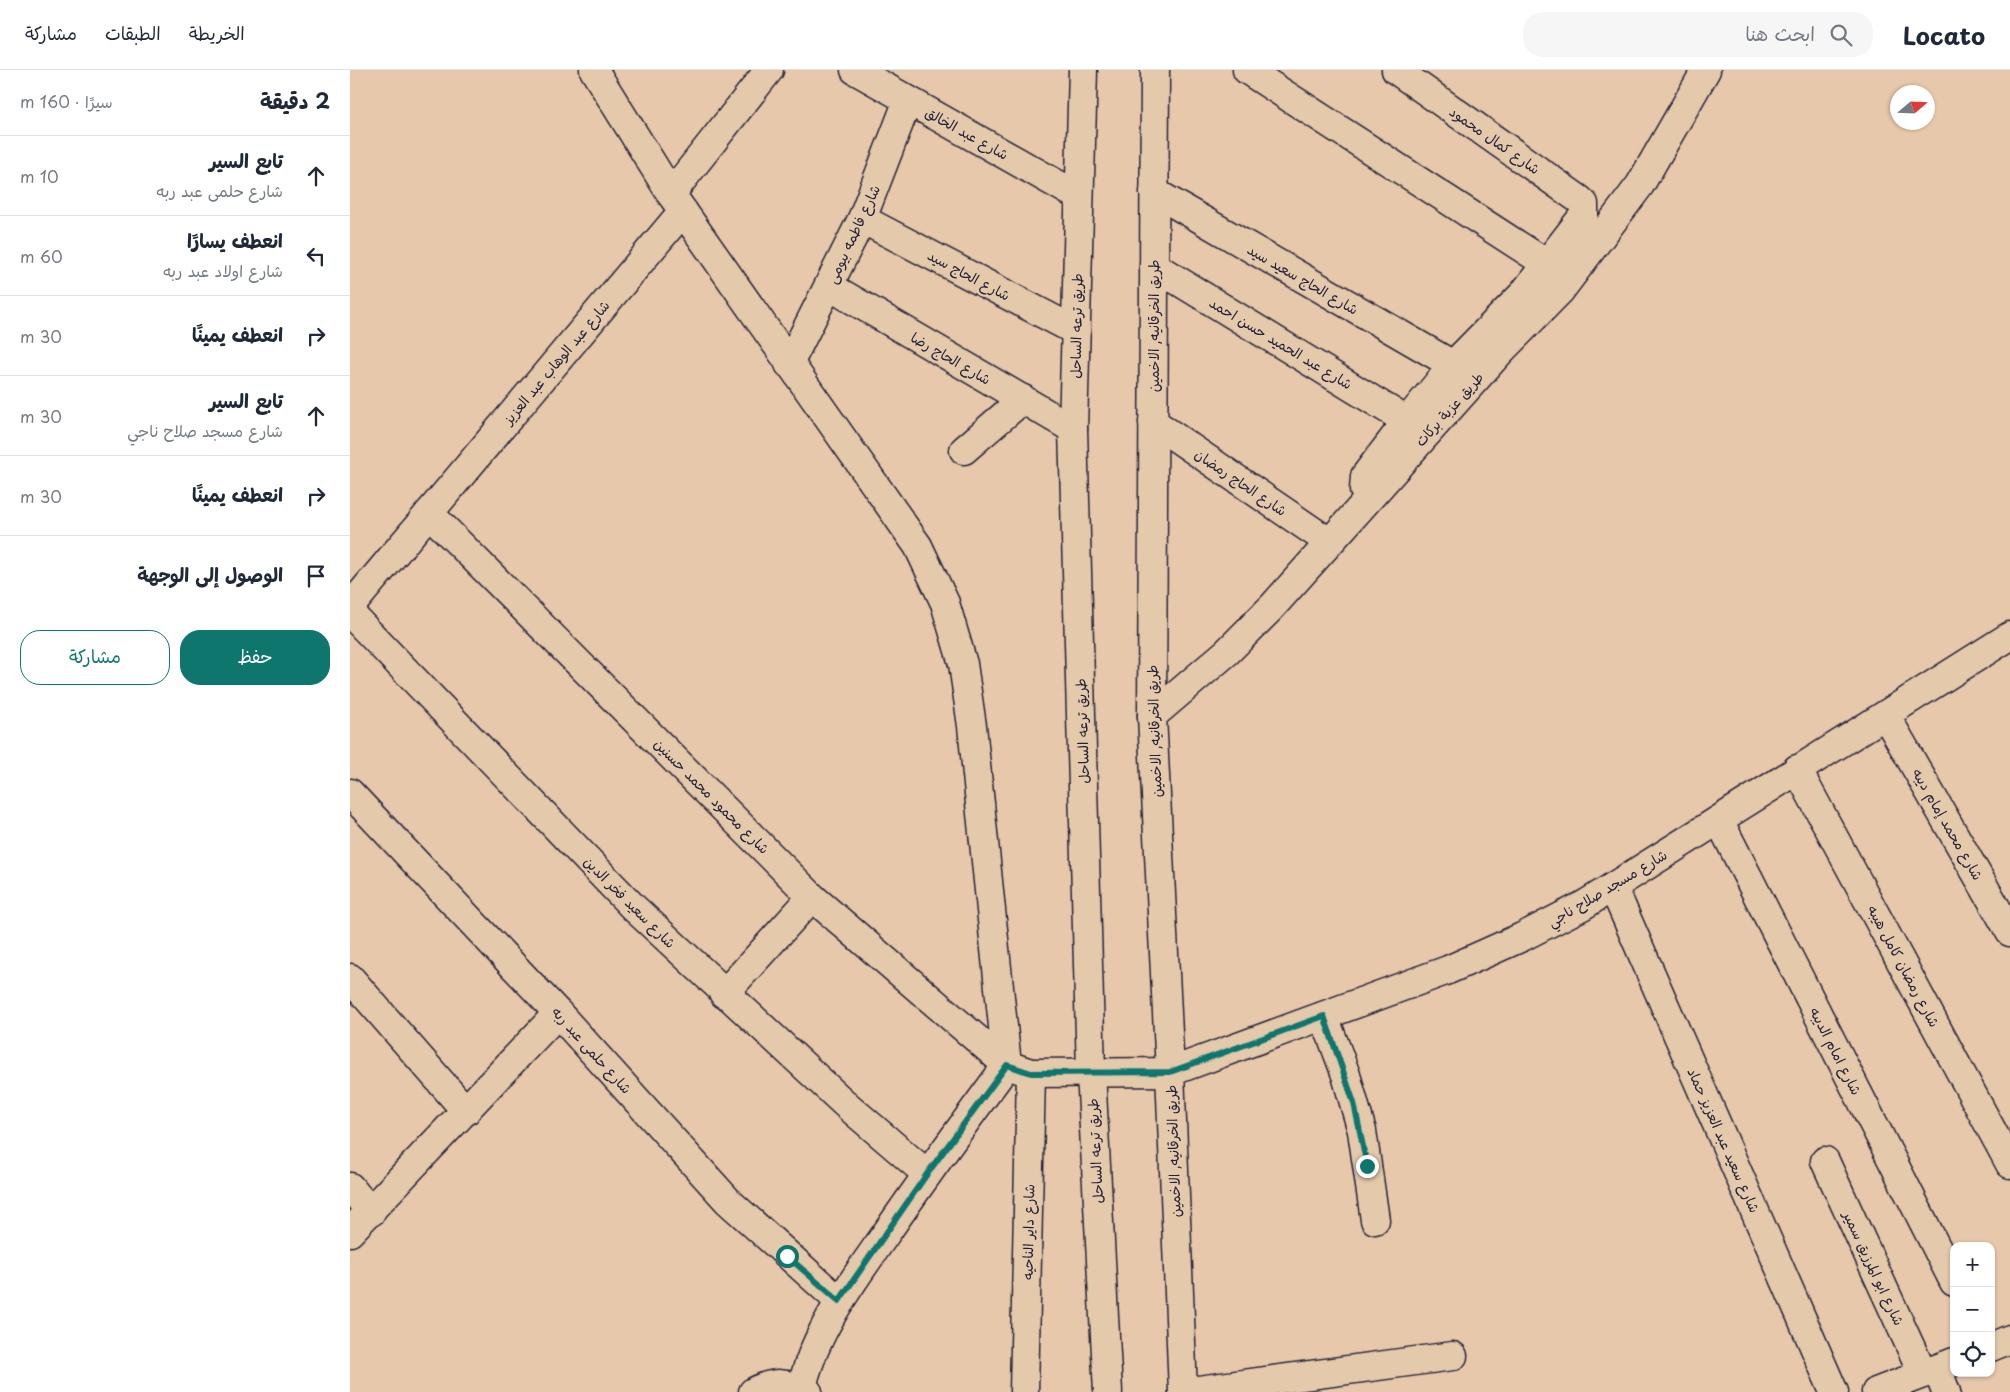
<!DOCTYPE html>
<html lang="ar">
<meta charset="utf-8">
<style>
body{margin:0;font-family:"Playpen Sans","Playpen Sans Arabic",sans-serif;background:#f6f6f7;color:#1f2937;direction:rtl}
.controls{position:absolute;right:15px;bottom:15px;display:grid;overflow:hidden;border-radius:10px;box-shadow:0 1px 4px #0004}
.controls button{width:45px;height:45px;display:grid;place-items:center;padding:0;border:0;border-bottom:1px solid #e0e1e3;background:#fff;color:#1f2937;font:25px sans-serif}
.compass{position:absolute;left:1540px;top:15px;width:45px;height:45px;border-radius:50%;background:#fff;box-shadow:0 1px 4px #0004;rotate:71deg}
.stop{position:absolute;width:15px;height:15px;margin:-11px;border:4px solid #0f766e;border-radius:50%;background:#fff}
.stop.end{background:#0f766e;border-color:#fff;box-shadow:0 1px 5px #0008}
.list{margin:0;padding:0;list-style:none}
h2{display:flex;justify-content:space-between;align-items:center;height:65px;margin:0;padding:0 20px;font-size:21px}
h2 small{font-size:16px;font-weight:400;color:#747a83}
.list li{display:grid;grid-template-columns:32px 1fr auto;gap:15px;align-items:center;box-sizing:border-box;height:80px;padding:0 20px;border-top:1px solid #e0e1e3}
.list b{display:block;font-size:19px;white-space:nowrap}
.list p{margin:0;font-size:16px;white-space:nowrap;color:#747a83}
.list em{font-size:16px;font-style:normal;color:#747a83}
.actions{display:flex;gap:10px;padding:15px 20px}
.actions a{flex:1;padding:11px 0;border:1px solid #0f766e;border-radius:20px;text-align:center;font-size:18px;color:#0f766e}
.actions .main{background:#0f766e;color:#fff}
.icon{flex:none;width:28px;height:28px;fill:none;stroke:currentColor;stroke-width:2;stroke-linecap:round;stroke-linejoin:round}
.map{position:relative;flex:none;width:1660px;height:1322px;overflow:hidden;direction:ltr}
header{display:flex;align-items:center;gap:30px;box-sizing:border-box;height:70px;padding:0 25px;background:#fff;border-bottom:1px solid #e0e1e3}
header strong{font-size:24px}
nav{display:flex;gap:28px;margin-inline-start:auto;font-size:18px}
.search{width:350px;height:45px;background:#f6f6f7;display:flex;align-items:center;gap:12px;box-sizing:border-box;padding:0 18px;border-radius:20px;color:#747a83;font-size:19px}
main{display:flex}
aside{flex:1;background:#fff}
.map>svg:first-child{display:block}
</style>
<header>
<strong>Locato</strong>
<div class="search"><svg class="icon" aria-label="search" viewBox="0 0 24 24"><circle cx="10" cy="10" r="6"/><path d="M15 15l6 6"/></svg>ابحث هنا</div>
<nav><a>الخريطة</a><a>الطبقات</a><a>مشاركة</a></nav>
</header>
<main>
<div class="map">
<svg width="1660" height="1322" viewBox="0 0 1660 1322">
<rect width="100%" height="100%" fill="#e7c8aa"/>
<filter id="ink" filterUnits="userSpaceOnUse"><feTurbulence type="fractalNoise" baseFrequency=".02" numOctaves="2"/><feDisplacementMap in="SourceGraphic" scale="10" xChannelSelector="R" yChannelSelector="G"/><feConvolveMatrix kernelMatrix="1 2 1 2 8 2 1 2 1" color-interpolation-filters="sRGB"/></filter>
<g filter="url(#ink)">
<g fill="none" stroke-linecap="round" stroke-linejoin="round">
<defs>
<g id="street">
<polyline points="244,0 321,124 568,476 595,533 613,594 622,656 657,995"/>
<polyline points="505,0 728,126"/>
<polyline points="733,0 723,359 741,1002 758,1322"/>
<polyline points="805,0 802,646 820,1002 833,1322"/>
<polyline points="897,0 1197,194"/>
<polyline points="804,122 1103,295"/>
<polyline points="321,124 419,0"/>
<polyline points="512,149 726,261"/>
<polyline points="804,196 1057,351"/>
<polyline points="479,216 723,359"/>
<polyline points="439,294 512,149 558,30"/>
<polyline points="803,352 979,472"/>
<polyline points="614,380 673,329"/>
<polyline points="1014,420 1015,406 1057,351 1103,295 1173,224 1234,145 1234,134 1230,130 1046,0"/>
<polyline points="79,443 462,827 657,995 681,1003 820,1002 1098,900 1172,867 1234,835 1660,566"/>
<polyline points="0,537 333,141"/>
<polyline points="0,543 283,837 493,1032 577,1104"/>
<polyline points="802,646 877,582 922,537 1150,282 1210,221 1290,115 1356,0"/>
<polyline points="1536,646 1660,862"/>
<polyline points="1447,699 1660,1094"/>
<polyline points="0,723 208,943 378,1131 489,1231"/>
<polyline points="1369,750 1604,1212"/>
<polyline points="1263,817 1484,1322"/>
<polyline points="0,908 116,1041"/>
<polyline points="374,924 462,827"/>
<polyline points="974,946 996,1005 1012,1061 1025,1150"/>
<polyline points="1475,1091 1573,1304"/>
<polyline points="0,1117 21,1142"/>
<polyline points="0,1162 208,943"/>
<polyline points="1641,1277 1660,1269"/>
<polyline points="1587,1299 1596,1322"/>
<path d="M403,1322C423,1311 438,1312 458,1322"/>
<path d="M451,1322C463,1263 501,1214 535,1165C574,1108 615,1052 657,995"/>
<polyline points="674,1322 681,1003"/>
<polyline points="833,1322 1103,1286"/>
<polyline points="1526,1322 1604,1292"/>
</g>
</defs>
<use href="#street" stroke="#22223b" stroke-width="31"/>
<use href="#street" stroke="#e4c9ab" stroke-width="28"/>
</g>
</g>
<g fill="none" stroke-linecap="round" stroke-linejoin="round" filter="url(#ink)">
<polyline stroke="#0f766e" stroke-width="6" points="437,1186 489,1231 577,1104 657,995 681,1003 820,1002 974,946 1004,1033 1017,1096"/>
</g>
<g text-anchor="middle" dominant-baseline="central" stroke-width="4.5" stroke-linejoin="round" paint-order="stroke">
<g font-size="14" fill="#22223b" stroke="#e4c9ab">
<text transform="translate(617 63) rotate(29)">شارع عبد الخالق</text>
<text transform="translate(1145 70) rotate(35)">شارع كمال محمود</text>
<text transform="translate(503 164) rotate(-65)">شارع فاطمه بيومى</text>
<text transform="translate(619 205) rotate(28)">شارع الحاج سيد</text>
<text transform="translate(953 209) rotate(30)">شارع الحاج سعيد سيد</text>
<text transform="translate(726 256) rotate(-89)">طريق ترعه الساحل</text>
<text transform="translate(803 256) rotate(-90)">طريق الخرقانيه, الاخمين</text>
<text transform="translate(931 273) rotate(31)">شارع عبد الحميد حسن احمد</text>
<text transform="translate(601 288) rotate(30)">شارع الحاج رضا</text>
<text transform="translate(206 292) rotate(-50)">شارع عبد الوهاب عبد العزيز</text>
<text transform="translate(1099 339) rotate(-48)">طريق عزبة بركات</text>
<text transform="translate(891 412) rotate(34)">شارع الحاج رمضان</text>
<text transform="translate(732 661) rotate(-92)">طريق ترعه الساحل</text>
<text transform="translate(804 661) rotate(-92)">طريق الخرقانيه, الاخمين</text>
<text transform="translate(362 726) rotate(45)">شارع محمود محمد حسنين</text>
<text transform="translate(1598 754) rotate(60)">شارع محمد إمام ديبه</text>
<text transform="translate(1257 818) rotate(-31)">شارع مسجد صلاح ناجي</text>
<text transform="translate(280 832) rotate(45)">شارع سعيد فخر الدين</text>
<text transform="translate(1554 896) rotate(62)">شارع رمضان كامل هيبه</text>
<text transform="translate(242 980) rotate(48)">شارع حلمى عبد ربه</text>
<text transform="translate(1486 981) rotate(63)">شارع امام الديبه</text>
<text transform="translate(1374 1070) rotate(66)">شارع سعيد عبد العزيز حماد</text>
<text transform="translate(745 1081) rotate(-93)">طريق ترعه الساحل</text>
<text transform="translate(823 1081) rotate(-92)">طريق الخرقانيه, الاخمين</text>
<text transform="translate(678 1162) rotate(-89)">شارع داير الناحيه</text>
<text transform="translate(1524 1198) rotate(65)">شارع ابو المرزيق سمير</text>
</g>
</g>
</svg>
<div class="controls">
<button>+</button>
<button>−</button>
<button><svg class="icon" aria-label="locate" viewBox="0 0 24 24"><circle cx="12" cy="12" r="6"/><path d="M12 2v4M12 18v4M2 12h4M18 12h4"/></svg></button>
</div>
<svg class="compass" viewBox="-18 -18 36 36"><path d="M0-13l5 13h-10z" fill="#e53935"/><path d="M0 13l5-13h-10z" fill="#747a83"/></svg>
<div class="stop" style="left:437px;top:1186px"></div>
<div class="stop end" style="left:1017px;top:1096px"></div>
</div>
<aside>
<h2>2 دقيقة<small>سيرًا · 160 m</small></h2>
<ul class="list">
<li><svg class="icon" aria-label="ahead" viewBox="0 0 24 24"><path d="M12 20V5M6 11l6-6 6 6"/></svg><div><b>تابع السير</b><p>شارع حلمى عبد ربه</p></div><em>10 m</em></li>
<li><svg class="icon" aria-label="left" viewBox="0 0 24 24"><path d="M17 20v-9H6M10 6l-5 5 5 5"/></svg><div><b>انعطف يسارًا</b><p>شارع اولاد عبد ربه</p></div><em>60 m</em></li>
<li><svg class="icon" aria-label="right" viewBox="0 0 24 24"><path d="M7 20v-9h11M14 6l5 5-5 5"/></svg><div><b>انعطف يمينًا</b></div><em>30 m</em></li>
<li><svg class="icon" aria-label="ahead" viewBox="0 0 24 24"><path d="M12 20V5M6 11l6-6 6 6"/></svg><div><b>تابع السير</b><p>شارع مسجد صلاح ناجي</p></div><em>30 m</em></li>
<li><svg class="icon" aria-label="right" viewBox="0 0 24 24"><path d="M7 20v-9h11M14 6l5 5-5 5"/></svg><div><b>انعطف يمينًا</b></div><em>30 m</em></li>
<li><svg class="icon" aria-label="arrive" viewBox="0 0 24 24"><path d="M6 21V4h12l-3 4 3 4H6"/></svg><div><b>الوصول إلى الوجهة</b></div></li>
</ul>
<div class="actions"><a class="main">حفظ</a><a>مشاركة</a></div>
</aside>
</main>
